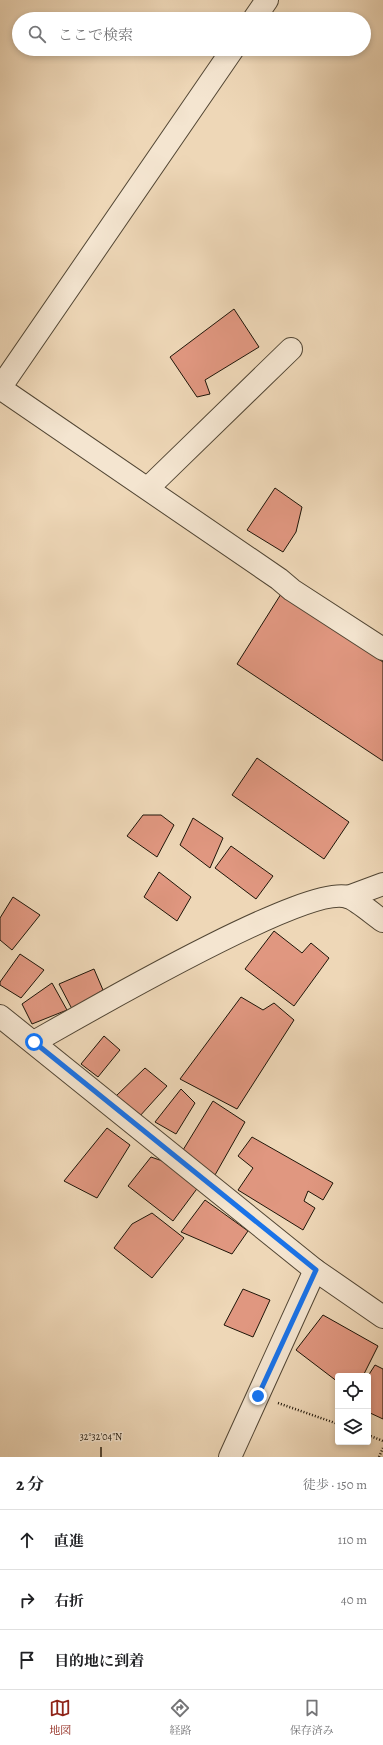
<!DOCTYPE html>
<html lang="ja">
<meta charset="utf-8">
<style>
body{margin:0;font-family:Alegreya,"Noto Serif JP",serif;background:#f6f6f6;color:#202124}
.controls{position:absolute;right:12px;bottom:12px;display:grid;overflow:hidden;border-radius:4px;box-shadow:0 2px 6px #0003}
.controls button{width:36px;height:36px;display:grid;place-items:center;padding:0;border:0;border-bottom:1px solid #e0e0e0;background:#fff;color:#202124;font:20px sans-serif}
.stop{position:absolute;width:12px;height:12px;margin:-9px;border:3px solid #1a73e8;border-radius:50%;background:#fff}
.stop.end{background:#1a73e8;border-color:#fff;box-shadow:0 1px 4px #0008}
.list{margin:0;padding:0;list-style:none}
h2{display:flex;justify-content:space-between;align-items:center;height:52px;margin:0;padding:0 16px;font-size:17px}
h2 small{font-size:13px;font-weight:400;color:#757577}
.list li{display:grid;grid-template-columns:26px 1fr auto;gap:12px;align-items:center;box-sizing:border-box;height:60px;padding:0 16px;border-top:1px solid #e0e0e0}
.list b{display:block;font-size:15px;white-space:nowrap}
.list em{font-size:13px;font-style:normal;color:#757577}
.icon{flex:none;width:22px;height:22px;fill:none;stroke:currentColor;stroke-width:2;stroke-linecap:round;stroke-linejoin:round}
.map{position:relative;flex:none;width:383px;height:1457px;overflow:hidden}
.search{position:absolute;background:#fff;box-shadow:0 2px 6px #0003;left:12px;right:12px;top:12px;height:44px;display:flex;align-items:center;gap:10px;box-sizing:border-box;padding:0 14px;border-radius:22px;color:#757577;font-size:15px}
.sheet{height:232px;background:#fff}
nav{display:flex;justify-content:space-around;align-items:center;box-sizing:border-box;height:56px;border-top:1px solid #e0e0e0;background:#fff;font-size:11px;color:#757577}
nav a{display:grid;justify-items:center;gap:2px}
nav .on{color:#8f2418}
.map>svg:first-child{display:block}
</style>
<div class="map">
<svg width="383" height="1457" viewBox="0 0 383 1457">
<rect width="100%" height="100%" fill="#eed7b7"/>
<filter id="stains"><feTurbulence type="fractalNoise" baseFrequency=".005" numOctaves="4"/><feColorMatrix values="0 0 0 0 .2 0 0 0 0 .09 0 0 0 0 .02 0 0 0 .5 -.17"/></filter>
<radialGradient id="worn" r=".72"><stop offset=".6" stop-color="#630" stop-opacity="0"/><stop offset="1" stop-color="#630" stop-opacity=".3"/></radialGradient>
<g fill="#e09780" stroke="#1e1508">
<polygon points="234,309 259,347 205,380 210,394 197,397 170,357"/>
<polygon points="275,488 302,507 296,532 283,552 247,530"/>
<polygon points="281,594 383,662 383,761 237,664"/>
<polygon points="257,758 349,822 324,859 232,795"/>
<polygon points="143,815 161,815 174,825 157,857 127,836"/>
<polygon points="193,818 223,838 210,868 180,845"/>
<polygon points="231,846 273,876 256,899 215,868"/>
<polygon points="159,872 191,897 177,921 144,897"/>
<polygon points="13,897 40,915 12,950 0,940 0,918"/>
<polygon points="274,931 302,953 311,943 329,958 294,1006 245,969"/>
<polygon points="20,954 44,970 21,998 0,985 0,982"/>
<polygon points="94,969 103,990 72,1009 59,984"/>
<polygon points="52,983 67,1010 32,1024 22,1004"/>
<polygon points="241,997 263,1010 274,1003 294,1020 237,1109 180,1079"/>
<polygon points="104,1036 120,1050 98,1077 81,1064"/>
<polygon points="145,1068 167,1086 139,1117 116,1096"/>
<polygon points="181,1089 195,1103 176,1134 155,1122"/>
<polygon points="213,1101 245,1122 215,1175 183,1150"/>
<polygon points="107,1128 130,1145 97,1198 64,1181"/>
<polygon points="252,1137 333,1183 323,1200 308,1191 304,1201 315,1208 303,1230 238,1190 253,1168 238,1156"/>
<polygon points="151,1157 171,1164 199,1186 173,1221 128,1186"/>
<polygon points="205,1200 248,1231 232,1254 181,1232"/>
<polygon points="152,1213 184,1238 152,1278 114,1248 132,1224"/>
<polygon points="243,1289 270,1300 253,1337 224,1325"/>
<polygon points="323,1315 378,1346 363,1376 338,1376 338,1382 296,1350"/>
<polygon points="375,1365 383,1369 383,1419 368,1412 368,1376"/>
</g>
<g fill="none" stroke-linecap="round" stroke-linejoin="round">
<defs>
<g id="street">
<polyline points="254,19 267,0"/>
<polyline points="0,388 279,579 292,590 383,649"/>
<polyline points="0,388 233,49"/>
<polyline points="148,488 291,349"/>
<polyline points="348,897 383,884"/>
<polyline points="0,1016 315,1270 383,1317"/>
<path d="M34,1042C82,1015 306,884 348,897C357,900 374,915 383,921"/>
<polyline points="230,1457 315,1270"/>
</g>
</defs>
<use href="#street" stroke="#524634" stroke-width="24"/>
<g stroke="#1e1508" stroke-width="2.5" stroke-dasharray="1 2" stroke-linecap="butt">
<polyline points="278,1403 338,1424"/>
<polyline points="368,1435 383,1441"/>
<polyline points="379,1457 383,1448"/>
</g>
<use href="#street" stroke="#f4e5d0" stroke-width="22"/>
</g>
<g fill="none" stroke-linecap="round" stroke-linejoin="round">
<polyline stroke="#1a73e8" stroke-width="5" points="34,1042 316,1270 258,1396"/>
</g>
<path fill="none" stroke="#1e1508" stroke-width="1.5" d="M101,1447V1457"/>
<g font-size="10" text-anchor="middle" fill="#1e1508" stroke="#f4e5d0" stroke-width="3" stroke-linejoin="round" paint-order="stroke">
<text x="101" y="1440">32°32'04"N</text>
</g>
<rect width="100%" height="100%" filter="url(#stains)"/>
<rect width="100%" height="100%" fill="url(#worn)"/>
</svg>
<div class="controls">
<button><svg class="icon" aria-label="locate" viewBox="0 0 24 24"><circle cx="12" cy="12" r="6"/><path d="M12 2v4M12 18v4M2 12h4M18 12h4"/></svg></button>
<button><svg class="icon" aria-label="layers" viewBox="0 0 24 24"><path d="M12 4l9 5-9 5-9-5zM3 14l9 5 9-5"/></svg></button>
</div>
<div class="stop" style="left:34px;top:1042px"></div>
<div class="stop end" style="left:258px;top:1396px"></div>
<div class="search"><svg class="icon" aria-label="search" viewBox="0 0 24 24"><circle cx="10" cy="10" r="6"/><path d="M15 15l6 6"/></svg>ここで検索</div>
</div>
<section class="sheet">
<h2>2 分<small>徒歩 · 150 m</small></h2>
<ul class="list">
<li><svg class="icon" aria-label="ahead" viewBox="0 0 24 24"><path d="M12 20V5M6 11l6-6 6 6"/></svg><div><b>直進</b></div><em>110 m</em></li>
<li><svg class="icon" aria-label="right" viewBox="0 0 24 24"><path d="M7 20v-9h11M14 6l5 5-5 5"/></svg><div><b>右折</b></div><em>40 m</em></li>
<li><svg class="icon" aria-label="arrive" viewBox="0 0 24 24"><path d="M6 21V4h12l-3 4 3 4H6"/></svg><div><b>目的地に到着</b></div></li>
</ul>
</section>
<nav>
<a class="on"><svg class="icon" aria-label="map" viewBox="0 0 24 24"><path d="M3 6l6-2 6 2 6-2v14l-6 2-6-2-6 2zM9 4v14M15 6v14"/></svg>地図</a>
<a><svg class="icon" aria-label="directions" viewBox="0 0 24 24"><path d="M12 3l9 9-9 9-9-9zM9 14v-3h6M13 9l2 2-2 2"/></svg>経路</a>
<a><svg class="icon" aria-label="saved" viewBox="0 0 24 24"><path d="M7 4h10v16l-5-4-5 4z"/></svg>保存済み</a>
</nav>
